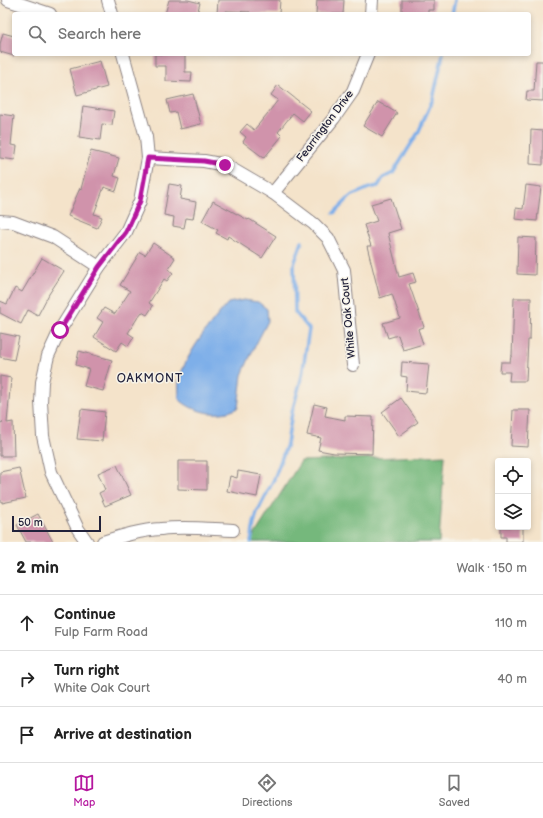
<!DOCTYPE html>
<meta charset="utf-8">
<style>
body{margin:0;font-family:"Balsamiq Sans",sans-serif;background:#f2f2f2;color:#222}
.controls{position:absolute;right:12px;bottom:12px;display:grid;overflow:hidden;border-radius:4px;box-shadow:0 2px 6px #0003}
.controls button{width:36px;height:36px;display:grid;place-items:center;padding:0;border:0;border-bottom:1px solid #e0e0e0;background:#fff;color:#222;font:20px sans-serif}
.scale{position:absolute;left:12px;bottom:10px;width:89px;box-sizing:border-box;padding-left:4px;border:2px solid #22223b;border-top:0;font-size:11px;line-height:14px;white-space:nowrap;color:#22223b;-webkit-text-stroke:3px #f7f3e8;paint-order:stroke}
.stop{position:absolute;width:12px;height:12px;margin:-9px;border:3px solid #b5179e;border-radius:50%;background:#fff}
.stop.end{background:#b5179e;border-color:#fff;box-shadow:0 1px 4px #0008}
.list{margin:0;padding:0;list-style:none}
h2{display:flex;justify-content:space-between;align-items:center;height:52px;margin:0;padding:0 16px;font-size:17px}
h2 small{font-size:13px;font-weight:400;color:#767676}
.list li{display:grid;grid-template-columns:26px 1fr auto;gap:12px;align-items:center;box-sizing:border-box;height:56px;padding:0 16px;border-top:1px solid #e0e0e0}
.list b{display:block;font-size:15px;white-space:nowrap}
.list p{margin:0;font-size:13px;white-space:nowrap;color:#767676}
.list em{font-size:13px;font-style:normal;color:#767676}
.icon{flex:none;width:22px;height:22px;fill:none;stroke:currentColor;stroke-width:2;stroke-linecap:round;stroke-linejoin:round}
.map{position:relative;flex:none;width:543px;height:542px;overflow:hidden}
.search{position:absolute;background:#fff;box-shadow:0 2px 6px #0003;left:12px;right:12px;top:12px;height:44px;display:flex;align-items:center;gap:10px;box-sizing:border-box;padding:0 14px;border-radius:4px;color:#767676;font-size:15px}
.sheet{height:220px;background:#fff}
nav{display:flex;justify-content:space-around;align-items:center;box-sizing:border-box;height:56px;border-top:1px solid #e0e0e0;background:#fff;font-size:11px;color:#767676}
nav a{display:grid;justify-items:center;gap:2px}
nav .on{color:#b5179e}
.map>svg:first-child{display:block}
</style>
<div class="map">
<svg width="543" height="542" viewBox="0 0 543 542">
<rect width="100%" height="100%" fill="#f7f3e8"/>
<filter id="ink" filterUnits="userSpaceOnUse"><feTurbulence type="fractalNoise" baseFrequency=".025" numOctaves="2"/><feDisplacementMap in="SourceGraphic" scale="8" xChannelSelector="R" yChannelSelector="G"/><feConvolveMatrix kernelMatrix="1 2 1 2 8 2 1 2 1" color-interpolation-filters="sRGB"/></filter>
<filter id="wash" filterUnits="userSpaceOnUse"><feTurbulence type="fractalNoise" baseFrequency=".012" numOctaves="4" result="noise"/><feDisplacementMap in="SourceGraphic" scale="16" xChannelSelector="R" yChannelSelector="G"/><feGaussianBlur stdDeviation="0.9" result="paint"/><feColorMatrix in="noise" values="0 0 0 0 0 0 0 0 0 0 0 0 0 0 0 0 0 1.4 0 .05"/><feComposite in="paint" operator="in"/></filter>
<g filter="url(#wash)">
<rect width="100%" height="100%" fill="#f4e3ca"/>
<polygon fill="#74b87c" stroke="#4b6d5c" points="445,455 439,542 250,542 301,461"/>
<path fill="#7eafe9" stroke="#506892" d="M244,300L258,302L267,309L268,321L253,350L242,375L238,408C220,418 193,413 179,399C179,393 178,385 179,380C186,353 211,323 228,303Z"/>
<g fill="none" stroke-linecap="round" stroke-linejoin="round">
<g stroke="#7eafe9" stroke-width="3.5">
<polyline points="452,14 455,0"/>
<polyline points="334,213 351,196 369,188 378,186 383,178 393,173 418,133 433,99 443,54"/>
<polyline points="251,542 254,523 257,513 274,479 287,444 292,412 302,376 309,329 295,312 294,264 302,242"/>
</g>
</g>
<g id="blocks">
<g fill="#d093ab">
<polygon points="169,0 188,0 200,3 197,14 165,14"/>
<polygon points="218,0 280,0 279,14 249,14 250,12 226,11 226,14 217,14"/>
<polygon points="317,0 344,0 343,14 316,14"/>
<polygon points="402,0 434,0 434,10 428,10 428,14 402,14"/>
<polygon points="3,33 14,36 14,56 0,52 0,44"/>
<polygon points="155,54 185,54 185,72 192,72 191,82 166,81 166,66 155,66"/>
<polygon points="100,61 107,87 77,95 70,69"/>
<polygon points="536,61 543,61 543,101 526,100 527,91 534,91"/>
<polygon points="278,85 311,111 303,121 293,113 278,132 282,136 264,158 243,142 246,137 240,132 247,124 254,130 268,113 278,100 271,95"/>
<polygon points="193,94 201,124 180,129 176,112 170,113 167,100"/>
<polygon points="378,102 397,113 382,137 363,126"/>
<polygon points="83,106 114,111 112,125 102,124 100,140 79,137"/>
<polygon points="0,114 14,116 11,145 17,146 15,160 0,158"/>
<polygon points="531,130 543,131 543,165 530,164"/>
<polygon points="91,151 119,158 114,176 120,178 116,191 104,187 94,214 102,217 97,228 68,216 80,188 81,189"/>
<polygon points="169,184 182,186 180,199 196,202 193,219 186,218 184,228 173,226 174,217 164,215"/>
<polygon points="526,185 541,187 537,221 515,219 516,208 523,209"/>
<polygon points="391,198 401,229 388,233 399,277 413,273 416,282 409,284 424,327 418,329 423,344 403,350 398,335 388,338 383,323 400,318 392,294 380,298 367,246 371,246 364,225 377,221 371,204"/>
<polygon points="213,201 248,220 249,219 276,236 262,258 228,236 227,239 216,233 218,230 202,221"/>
<polygon points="518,237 536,238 535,275 517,274"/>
<polygon points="153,243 175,258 168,269 173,273 167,281 164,279 149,303 153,306 147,315 142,312 138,317 128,333 134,337 128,346 122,342 116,351 94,337 103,322 97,318 104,308 115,314 130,291 120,285 140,252 145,255"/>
<polygon points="42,258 64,271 49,294 38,315 28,310 21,324 0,313 0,301 7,304 15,288 22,292"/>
<polygon points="514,298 531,298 530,340 528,340 526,381 509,381 510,372 500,372 501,362 510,362 511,356 512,356"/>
<polygon points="0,333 19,337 14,360 0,357"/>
<polygon points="79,351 112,360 103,391 84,386 89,369 76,365"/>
<polygon points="402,362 429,364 426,393 406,391 407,377 401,376"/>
<polygon points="0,376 11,378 7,423 13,422 14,456 0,456 0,423 3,423 0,423"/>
<polygon points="401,398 418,422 399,436 382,412"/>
<polygon points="314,404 327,407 325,416 345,420 345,416 373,417 372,454 334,453 318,450 321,438 307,435"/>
<polygon points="81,409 105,412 102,441 77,439"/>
<polygon points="513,410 530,410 528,447 511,446"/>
<polygon points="178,461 207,461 207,490 178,489"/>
<polygon points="117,465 131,495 105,506 99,493 105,490 98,473"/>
<polygon points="19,468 26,498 2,503 2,501 0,501 0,472"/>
<polygon points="238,471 261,475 257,497 227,491 230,476 237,478"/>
<polygon points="38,514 53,542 26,542 17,525"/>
<polygon points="501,527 523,527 523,542 506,542 506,537 501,537"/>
</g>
</g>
</g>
<g filter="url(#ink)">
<use href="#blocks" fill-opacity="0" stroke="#8b8282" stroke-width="1"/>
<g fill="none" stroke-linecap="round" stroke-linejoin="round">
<defs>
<g id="street">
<polyline points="8,0 50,14"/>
<polyline points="108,0 112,14"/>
<polyline points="371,14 372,0"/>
<polyline points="148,158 204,161 225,165 273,193 314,224 328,238 344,270 353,365"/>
<polyline points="273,193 334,118 353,91 368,54"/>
<polyline points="0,221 13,222 53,237 99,267"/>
<polyline points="87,542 78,529 51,472 43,436 41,402 42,382 48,356 60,330 99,267 126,232 140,201 148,158 146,137 123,54"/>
<path d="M103,542C122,536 141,530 161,529C185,526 209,529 233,530"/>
</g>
</defs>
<use href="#street" stroke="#8b8282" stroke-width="14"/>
<use href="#street" stroke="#fff" stroke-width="12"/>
</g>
</g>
<g fill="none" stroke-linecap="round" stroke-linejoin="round" filter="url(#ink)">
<polyline stroke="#b5179e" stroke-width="5" points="60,330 99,267 126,232 140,201 148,158 204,161 225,165"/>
</g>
<g text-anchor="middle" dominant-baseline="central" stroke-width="3" stroke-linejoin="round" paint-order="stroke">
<g font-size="11" fill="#22223b" stroke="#f7f3e8">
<text transform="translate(325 126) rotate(-53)">Fearrington Drive</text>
<text transform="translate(348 318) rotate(-95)">White Oak Court</text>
</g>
<g font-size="12" letter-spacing="1" fill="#22223b" stroke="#f7f3e8">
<text x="150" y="378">OAKMONT</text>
</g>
</g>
</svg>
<div class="controls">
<button><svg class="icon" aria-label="locate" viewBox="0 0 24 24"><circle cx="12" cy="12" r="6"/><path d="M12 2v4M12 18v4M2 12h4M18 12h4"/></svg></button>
<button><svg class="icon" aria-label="layers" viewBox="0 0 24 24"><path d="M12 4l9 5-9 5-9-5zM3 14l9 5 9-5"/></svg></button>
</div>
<div class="scale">50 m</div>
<div class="stop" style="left:60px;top:330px"></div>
<div class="stop end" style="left:225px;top:165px"></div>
<div class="search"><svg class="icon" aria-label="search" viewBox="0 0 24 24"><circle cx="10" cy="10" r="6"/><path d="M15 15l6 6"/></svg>Search here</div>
</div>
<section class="sheet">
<h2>2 min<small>Walk · 150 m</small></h2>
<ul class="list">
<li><svg class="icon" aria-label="ahead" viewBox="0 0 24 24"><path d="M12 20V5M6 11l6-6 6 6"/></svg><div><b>Continue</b><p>Fulp Farm Road</p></div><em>110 m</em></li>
<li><svg class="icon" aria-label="right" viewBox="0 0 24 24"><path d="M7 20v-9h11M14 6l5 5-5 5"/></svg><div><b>Turn right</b><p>White Oak Court</p></div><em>40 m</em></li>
<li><svg class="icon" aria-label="arrive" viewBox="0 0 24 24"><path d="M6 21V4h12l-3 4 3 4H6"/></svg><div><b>Arrive at destination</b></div></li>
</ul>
</section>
<nav>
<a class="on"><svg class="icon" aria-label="map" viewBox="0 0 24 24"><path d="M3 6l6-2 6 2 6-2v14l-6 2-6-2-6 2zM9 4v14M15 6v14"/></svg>Map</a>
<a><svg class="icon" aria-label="directions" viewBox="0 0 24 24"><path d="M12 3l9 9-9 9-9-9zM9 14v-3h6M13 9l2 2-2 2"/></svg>Directions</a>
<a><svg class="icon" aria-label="saved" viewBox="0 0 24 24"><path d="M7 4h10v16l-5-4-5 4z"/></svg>Saved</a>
</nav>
